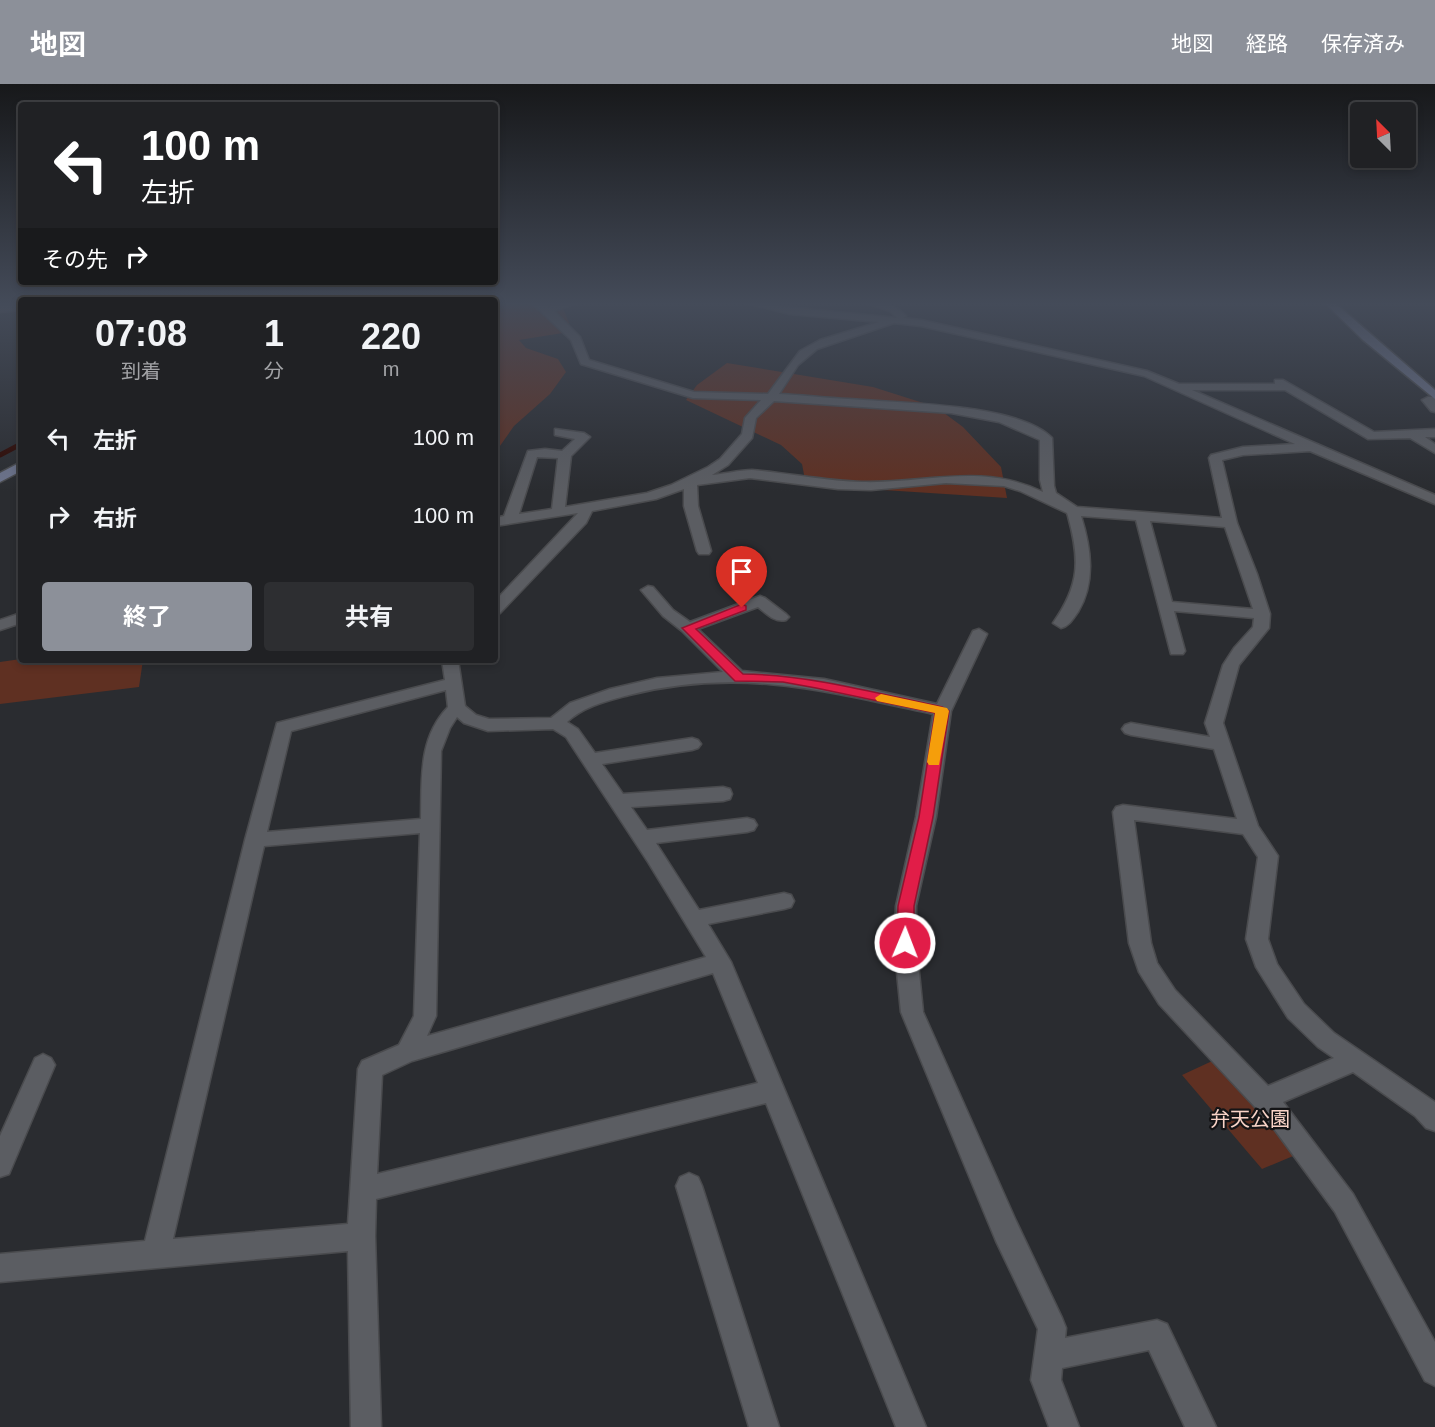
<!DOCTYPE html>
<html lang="ja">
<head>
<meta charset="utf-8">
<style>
	body { margin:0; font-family:Helvetica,"Noto Sans JP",sans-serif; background:#2d2e31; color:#f1f3f6; height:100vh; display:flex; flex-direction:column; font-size:22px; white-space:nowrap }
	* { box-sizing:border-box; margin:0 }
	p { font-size:20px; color:#a2a3a6 }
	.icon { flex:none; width:33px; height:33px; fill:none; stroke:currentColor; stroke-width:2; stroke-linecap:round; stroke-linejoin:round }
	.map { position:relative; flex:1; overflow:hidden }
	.panel { position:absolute; left:18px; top:213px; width:480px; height:366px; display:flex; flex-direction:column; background:#202124; border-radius:6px; box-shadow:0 3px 9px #0003,0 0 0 2px #3d3e41 }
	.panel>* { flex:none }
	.guide { position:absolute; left:18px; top:18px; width:480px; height:183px; border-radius:6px; box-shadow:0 3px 9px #0003,0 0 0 2px #3d3e41; background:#202124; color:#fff; overflow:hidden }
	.needle { width:39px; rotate:336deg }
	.fabs { position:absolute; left:1350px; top:18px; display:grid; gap:12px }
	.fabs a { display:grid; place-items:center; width:66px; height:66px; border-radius:6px; background:#202124; box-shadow:0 3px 9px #0003,0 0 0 2px #3d3e41; font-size:30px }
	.pin { position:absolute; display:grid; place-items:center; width:51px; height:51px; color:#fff; margin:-62px -26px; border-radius:50% 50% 50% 0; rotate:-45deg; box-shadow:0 0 6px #0007 }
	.pin .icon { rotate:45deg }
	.me { position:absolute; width:66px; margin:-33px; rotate:1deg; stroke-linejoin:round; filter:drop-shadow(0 0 4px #0008) }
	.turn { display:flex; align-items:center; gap:21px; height:126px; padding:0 24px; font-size:27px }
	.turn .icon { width:78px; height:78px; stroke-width:2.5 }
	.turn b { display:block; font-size:42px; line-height:51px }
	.then { display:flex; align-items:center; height:57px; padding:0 24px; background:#0003; gap:12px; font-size:22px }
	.eta { display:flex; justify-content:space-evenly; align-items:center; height:102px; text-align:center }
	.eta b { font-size:36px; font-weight:700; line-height:42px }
	.primary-button { display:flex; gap:12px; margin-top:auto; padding:12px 24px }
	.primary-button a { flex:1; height:69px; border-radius:6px; background:#8c9099; color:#fff; font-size:24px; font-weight:700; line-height:69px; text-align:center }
	.primary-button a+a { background:#2d2e31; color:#f1f3f6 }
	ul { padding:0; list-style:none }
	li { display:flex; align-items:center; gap:18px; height:78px; padding:0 24px }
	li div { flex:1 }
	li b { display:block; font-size:22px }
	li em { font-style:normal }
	header { display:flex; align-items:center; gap:36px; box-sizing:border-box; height:84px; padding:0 30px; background:#8c9099; color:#fff }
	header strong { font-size:28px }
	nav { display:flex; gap:33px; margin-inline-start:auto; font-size:21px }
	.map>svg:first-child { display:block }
	.green { fill:#5f3022 }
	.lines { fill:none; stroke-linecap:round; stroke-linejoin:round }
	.stream { stroke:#2e0700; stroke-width:5 }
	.street-casing { stroke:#4a4b4e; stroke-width:3 }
	.secondary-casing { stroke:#4a4b4e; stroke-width:3 }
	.street { fill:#5b5d62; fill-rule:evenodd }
	.secondary { fill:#6d748c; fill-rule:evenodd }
	.route { fill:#e11d48; stroke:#92132f; stroke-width:1.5 }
	.slow { fill:#f59e0b }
	.labels { text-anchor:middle; stroke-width:4.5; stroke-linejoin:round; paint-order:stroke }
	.near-park-label { font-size:20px; fill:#f9d3c7; stroke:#141416 }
</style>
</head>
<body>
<header>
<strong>地図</strong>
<nav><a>地図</a><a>経路</a><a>保存済み</a></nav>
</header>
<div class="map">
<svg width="1435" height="1343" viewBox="0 0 1435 1343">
	<rect width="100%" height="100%" fill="#2a2c30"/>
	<path class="green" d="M 495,219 L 561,219 L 569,239 L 569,248 L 519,256 L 526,264 L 558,275 L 566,288 L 550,310 L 514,342 L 495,369 Z
		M 727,279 L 873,303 L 936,323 L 963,343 L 1001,383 L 1007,414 L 806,401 L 802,380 L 781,361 L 686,316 L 697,301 Z
		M 21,575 L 21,576 L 143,576 L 139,603 L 0,620 L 0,578 Z
		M 1223,972 L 1305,1067 L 1262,1085 L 1182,991 Z"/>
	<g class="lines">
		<path class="stream" d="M 0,371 L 21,360"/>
		<g class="street-casing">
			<path id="street" d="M 532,219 L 543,219 L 548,223 L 562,219 L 577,219 L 554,227 L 580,253 L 589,276 L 694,308 L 768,310 L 800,267 L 820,256 L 879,238 L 790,230 L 746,219 L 897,234 L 890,227 L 867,219 C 883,219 895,220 906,232 L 903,234 L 921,236 L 1147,287 L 1179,300 L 1275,300 L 1275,296 L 1283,296 L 1374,348 L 1435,345 L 1435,353 L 1425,353 L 1435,360 L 1435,369 L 1410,354 L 1368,355 L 1285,306 L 1192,306 L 1435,411 L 1435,420 L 1310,367 L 1243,371 L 1222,376 L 1237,439 L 1257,490 L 1270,530 L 1269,544 L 1239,581 L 1223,639 L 1258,742 L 1278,772 L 1268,855 L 1277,880 L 1304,920 L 1334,949 L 1435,1018 L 1435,1047 L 1426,1044 L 1415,1032 L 1353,988 L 1283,1018 L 1353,1110 L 1435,1258 L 1435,1302 L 1425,1297 L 1335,1128 L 1269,1038 L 1159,920 L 1139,888 L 1129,859 L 1113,728 L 1116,723 L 1123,721 L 1237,735 L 1214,665 L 1131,651 L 1125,649 L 1122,645 L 1125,641 L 1131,639 L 1210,653 L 1205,639 L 1223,581 L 1234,564 L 1253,543 L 1254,534 L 1174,527 L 1185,567 L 1183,570 L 1171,570 L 1136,436 L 1081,432 C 1091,464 1096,498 1078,528 C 1073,535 1069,542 1061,544 L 1053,539 C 1080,501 1080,476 1068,432 L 1067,429 L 1020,407 L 1004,402 L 946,399 L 871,406 L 838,405 L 750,394 L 697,401 L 698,422 L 711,467 L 709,470 L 699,470 L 697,467 L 684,422 L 684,405 L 656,415 L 592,427 L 586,439 L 500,529 L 495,531 L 495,517 L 578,429 L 495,442 L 495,434 L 504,432 L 528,367 L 545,365 L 562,367 L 575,355 L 555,351 L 555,345 L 584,349 L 590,353 L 571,372 L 565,423 L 647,409 L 671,401 L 708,383 L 720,375 L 742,350 L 745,334 L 761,316 L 693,314 L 581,280 L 571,256 ZM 894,239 L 921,242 L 1144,292 L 1295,360 L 1243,363 L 1211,371 L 1209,374 L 1222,434 L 1077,423 L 1056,409 L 1054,402 L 1052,354 C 1019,319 895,319 848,315 C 825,314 802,311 779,310 L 798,281 L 817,265 ZM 774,317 L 951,329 L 999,338 L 1040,356 L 1040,396 L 1043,408 C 981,378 925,400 862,398 C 825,397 789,389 752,386 C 739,386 725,390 712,391 L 728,381 L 752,354 L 756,334 ZM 537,373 L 558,374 L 552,425 L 519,430 ZM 1150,437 L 1225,443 L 1253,525 L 1172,518 ZM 1134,736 L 1243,750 L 1258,773 L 1246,855 L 1256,883 L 1288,934 L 1318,963 L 1334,974 L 1268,1002 L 1175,906 L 1157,879 L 1151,859 Z
				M 21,220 L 21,226 L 0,228 L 0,222 Z
				M 1428,313 L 1435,313 L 1435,328 L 1431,327 L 1422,316 Z
				M 648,502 L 653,503 L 673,526 L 690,538 L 760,512 L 765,514 L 786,530 L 789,533 L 786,536 C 775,539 767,530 758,523 L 698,545 L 742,587 L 824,595 L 937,620 L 973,547 L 979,545 L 987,550 L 951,627 L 936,733 L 916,822 L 916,859 L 923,928 L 1016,1137 L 1062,1234 L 1066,1244 L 1065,1254 L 1157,1236 L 1167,1240 L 1216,1343 L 1185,1343 L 1149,1266 L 1062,1284 L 1061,1296 L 1079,1343 L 1049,1343 L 1031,1296 L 1038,1245 L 996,1157 L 901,928 L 894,859 L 896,822 L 916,733 L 933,630 C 827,607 738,583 629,611 C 607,617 584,622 567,638 L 578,645 L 595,669 L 692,654 L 698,656 L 701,660 L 698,664 L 692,666 L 602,680 L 623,710 L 723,703 L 730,705 L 732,710 L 730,715 L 723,717 L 631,723 L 647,746 L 747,734 L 754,736 L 757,741 L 754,746 L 747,748 L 656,759 L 699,826 L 784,809 L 791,811 L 794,817 L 791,823 L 784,825 L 708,840 L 731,878 L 926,1343 L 896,1343 L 766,1019 L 376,1115 L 375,1152 L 381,1343 L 351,1343 L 348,1167 L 0,1198 L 0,1170 L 145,1157 L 245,756 L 277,639 L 445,596 L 442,576 L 458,576 L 465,622 L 476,631 L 489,635 L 551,634 L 570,619 L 610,605 L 657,594 L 723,588 L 682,547 L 663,532 L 641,506 ZM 446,606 L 448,623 C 418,654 422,695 421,735 L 267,748 L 291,647 ZM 457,633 L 464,639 L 488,647 L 553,645 L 566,653 L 648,778 L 706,873 L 427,952 L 436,932 L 441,667 L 450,644 ZM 420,749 L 414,932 L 399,961 L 362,977 L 358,985 L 348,1140 L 173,1155 L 264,762 ZM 713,889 L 758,999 L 377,1090 L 382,991 L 412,977 Z
				M 21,529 L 21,539 L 0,546 L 0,536 Z
				M 43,970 L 51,974 L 55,981 L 9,1090 L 0,1093 L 0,1052 L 35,974 Z
				M 689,1089 L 698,1093 L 702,1102 L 779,1343 L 749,1343 L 676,1102 L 680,1093 Z"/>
		</g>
		<g class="secondary-casing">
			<path id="secondary" d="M 1325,219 L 1335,219 L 1435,306 L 1435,315 L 1363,256 Z
				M 21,378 L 21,387 L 0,398 L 0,389 Z"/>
		</g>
		<use href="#street" class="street"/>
		<use href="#secondary" class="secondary"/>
	</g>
	<linearGradient id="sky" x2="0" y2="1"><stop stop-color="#17181a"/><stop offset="0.54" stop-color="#444b59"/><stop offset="1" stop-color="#444b59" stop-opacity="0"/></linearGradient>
	<rect width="1435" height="407" fill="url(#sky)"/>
	<path class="route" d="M 742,520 L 746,522 L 746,526 L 696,545 L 743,590 C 811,591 876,609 942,623 L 949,627 L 933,733 L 914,822 L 914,859 L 911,864 L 905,866 L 900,864 L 897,859 L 898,822 L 919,733 L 935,629 L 816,604 L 783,598 L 735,597 L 682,544 Z"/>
	<path class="slow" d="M 881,610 L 947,624 L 949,627 L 939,681 L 929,681 L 927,678 L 935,629 L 877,617 L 875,614 Z"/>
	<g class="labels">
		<g class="near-park-label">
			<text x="1250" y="1042">弁天公園</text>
		</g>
	</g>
</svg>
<div class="fabs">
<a><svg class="needle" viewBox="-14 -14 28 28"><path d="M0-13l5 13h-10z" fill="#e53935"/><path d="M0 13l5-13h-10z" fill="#a2a3a6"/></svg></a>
</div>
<div class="pin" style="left:742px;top:524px;background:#d93025"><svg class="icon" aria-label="arrive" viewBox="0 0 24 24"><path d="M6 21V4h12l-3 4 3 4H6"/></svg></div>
<svg class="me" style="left:905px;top:859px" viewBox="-20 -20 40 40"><circle r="17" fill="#e11d48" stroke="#fff" stroke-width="3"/><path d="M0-11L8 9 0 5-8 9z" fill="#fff"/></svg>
<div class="guide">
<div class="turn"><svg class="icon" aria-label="left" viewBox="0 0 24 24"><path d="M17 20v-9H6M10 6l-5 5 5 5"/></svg><div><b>100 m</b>左折</div></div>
<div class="then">その先<svg class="icon" aria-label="right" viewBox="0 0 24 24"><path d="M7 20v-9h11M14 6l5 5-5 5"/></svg></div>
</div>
<section class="panel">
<div class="eta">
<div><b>07:08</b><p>到着</p></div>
<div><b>1</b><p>分</p></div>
<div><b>220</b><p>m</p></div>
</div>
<ul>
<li><svg class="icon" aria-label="left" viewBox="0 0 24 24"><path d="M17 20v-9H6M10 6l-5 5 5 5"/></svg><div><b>左折</b></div><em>100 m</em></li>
<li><svg class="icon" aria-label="right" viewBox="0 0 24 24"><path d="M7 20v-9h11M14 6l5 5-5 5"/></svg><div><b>右折</b></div><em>100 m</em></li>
</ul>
<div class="primary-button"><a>終了</a><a>共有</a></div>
</section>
</div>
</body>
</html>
